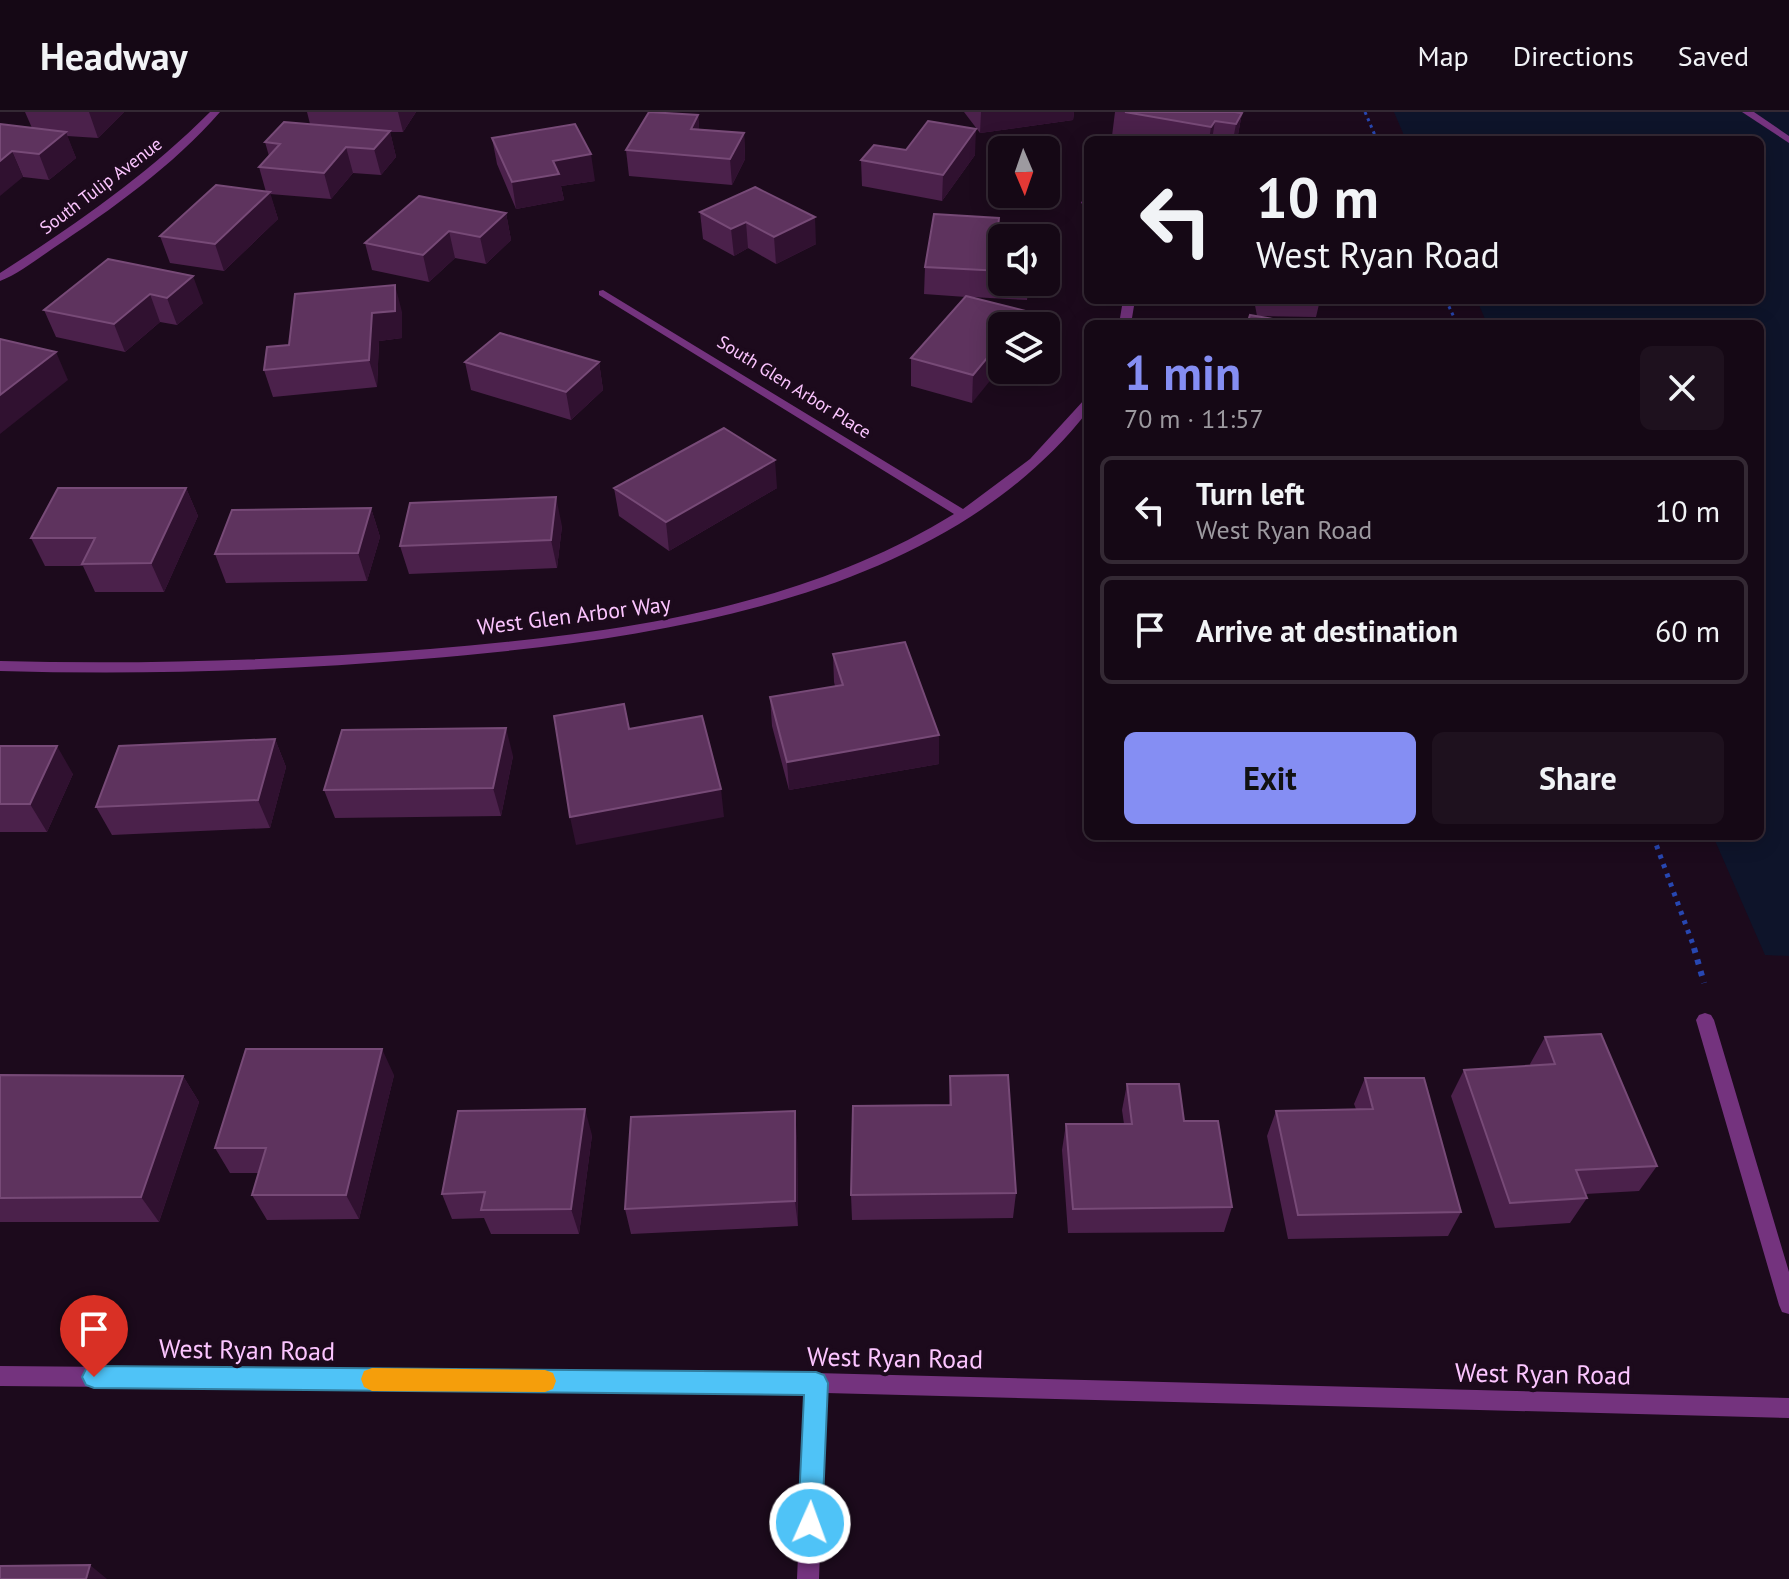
<!DOCTYPE html>
<html lang="en">
<head>
<meta charset="utf-8">
<style>
	body { margin:0; font-family:"PT Sans",sans-serif; background:#1e111e; color:#f1f3f6; height:100vh; display:flex; flex-direction:column; font-size:30px; white-space:nowrap }
	* { box-sizing:border-box; margin:0 }
	p { font-size:26px; color:#9d9aa0 }
	.icon { flex:none; width:44px; height:44px; fill:none; stroke:currentColor; stroke-width:2; stroke-linecap:round; stroke-linejoin:round }
	.map { position:relative; flex:1; overflow:hidden }
	.panel { position:absolute; left:1084px; top:208px; width:680px; height:520px; display:flex; flex-direction:column; background:#150815; border-radius:12px; box-shadow:0 4px 20px #0003,0 0 0 2px #342934 }
	.panel>* { flex:none }
	.guide { position:absolute; left:1084px; top:24px; width:680px; height:168px; border-radius:12px; box-shadow:0 4px 20px #0003,0 0 0 2px #342934; background:#150815; color:#f1f3f6; overflow:hidden }
	.needle { width:52px; rotate:178deg }
	.fabs { position:absolute; left:988px; top:24px; display:grid; gap:16px }
	.fabs a { display:grid; place-items:center; width:72px; height:72px; border-radius:12px; background:#150815; box-shadow:0 4px 20px #0003,0 0 0 2px #342934; font-size:40px }
	.pin { position:absolute; display:grid; place-items:center; width:68px; height:68px; color:#fff; margin:-82px -34px; border-radius:50% 50% 50% 0; rotate:-45deg; box-shadow:0 0 8px #0007 }
	.pin .icon { rotate:45deg }
	.me { position:absolute; width:88px; margin:-44px; rotate:2deg; stroke-linejoin:round; filter:drop-shadow(0 0 6px #0008) }
	.turn { display:flex; align-items:center; gap:28px; height:168px; padding:0 40px; font-size:36px }
	.turn .icon { width:104px; height:104px; stroke-width:2.5 }
	.turn b { display:block; font-size:56px; line-height:68px }
	.round { display:grid; place-items:center; flex:none; width:84px; height:84px; border-radius:12px; background:#1e111e }
	.head { display:flex; align-items:center; justify-content:space-between; height:136px; padding:0 40px }
	h1 { font-size:48px; font-weight:600; line-height:60px; color:#858ef3 }
	.action { display:flex; gap:16px; margin-top:auto; padding:16px 40px }
	.action a { flex:1; height:92px; border-radius:12px; background:#858ef3; color:#111; font-size:32px; font-weight:600; line-height:92px; text-align:center }
	.action a+a { background:#1e111e; color:#f1f3f6 }
	ul { padding:0; list-style:none }
	li { display:flex; align-items:center; gap:24px; height:108px; margin:0 16px 12px; padding:0 24px; border:4px solid #342934; border-radius:12px }
	li div { flex:1 }
	li b { display:block; font-size:30px }
	li em { font-style:normal }
	header { display:flex; align-items:center; gap:48px; box-sizing:border-box; height:112px; padding:0 40px; background:#150815; border-bottom:2px solid #342934 }
	header strong { font-size:38px }
	nav { display:flex; gap:44px; margin-inline-start:auto; font-size:28px }
	.map>svg:first-child { display:block }
	.green { fill:#0e142a }
	.lines { fill:none; stroke-linecap:round; stroke-linejoin:round }
	.path-far2 { stroke:#2747b2; stroke-width:3; stroke-dasharray:3 4; stroke-linecap:butt }
	.path-far1 { stroke:#2747b2; stroke-width:5; stroke-dasharray:4 6; stroke-linecap:butt }
	.path { stroke:#2747b2; stroke-width:6; stroke-dasharray:5 7; stroke-linecap:butt }
	.service { fill:#74337e; fill-rule:evenodd }
	.minor { fill:#74337e; fill-rule:evenodd }
	.wall { fill:#4b214b }
	.shaded-wall { fill:#301130 }
	.building { fill:#5e335e; stroke:#774a77; stroke-width:2 }
	.route { fill:#4fc3f7; stroke:#337fa1; stroke-width:2 }
	.slow { fill:#f59e0b }
	.labels { text-anchor:middle; stroke-width:8; stroke-linejoin:round; paint-order:stroke }
	.far-street-label { font-size:18px; fill:#fcc5ff; stroke:#1c0a1c }
	.street-label { font-size:22px; fill:#fcc5ff; stroke:#1c0a1c }
	.near-street-label { font-size:26px; fill:#fcc5ff; stroke:#1c0a1c }
</style>
</head>
<body>
<header>
<strong>Headway</strong>
<nav><a>Map</a><a>Directions</a><a>Saved</a></nav>
</header>
<div class="map">
<svg width="1789" height="1467" viewBox="0 0 1789 1467">
	<rect width="100%" height="100%" fill="#1c0a1c"/>
	<path class="green" d="M 1394,0 L 1789,0 L 1789,844 L 1765,843 L 1713,724 L 1760,724 L 1760,212 L 1487,212 L 1477,188 L 1760,188 L 1760,28 L 1406,28 Z"/>
	<g class="lines">
		<path class="path-far2" d="M 1365,0 L 1377,28
			M 1446,188 L 1457,212"/>
		<path class="path-far1" d="M 1653,724 L 1695,838"/>
		<path class="path" d="M 1694,836 L 1704,871"/>
		<path class="service" d="M 1742,0 L 1754,0 L 1789,24 L 1789,31 Z"/>
		<path class="minor" d="M 210,0 L 220,0 C 173,54 112,97 52,137 C 36,148 18,162 0,169 L 0,161 C 75,113 147,63 210,0 Z
			M 1088,88 L 1088,95 L 1081,91 L 1082,89 Z
			M 603,178 L 963,397 L 1030,347 L 1084,288 L 1088,287 L 1088,299 C 939,490 648,528 422,547 C 282,559 141,563 0,559 L 0,549 C 144,553 287,548 430,537 C 610,522 796,499 954,402 L 599,183 L 599,179 Z
			M 1123,188 L 1135,188 L 1131,212 L 1119,212 Z
			M 1705,901 L 1711,903 L 1714,908 L 1789,1160 L 1789,1202 L 1782,1200 L 1779,1193 L 1696,908 L 1699,903 Z
			M 0,1254 L 816,1261 L 1789,1286 L 1789,1306 L 826,1281 L 819,1467 L 797,1467 L 805,1281 L 0,1274 Z"/>
	</g>
	<path class="wall" d="M 25,0 L 124,0 L 98,26 L 67,24 L 76,46 L 49,68 L 23,65 L 0,12 L 32,16 Z
		M 307,0 L 416,0 L 403,20 L 390,20 L 396,45 L 381,63 L 353,61 L 331,87 L 270,82 L 278,107 L 224,159 L 170,151 L 160,124 L 266,80 L 259,55 L 269,44 L 265,30 L 310,12 Z
		M 964,0 L 1074,0 L 1073,8 L 980,21 Z
		M 1115,0 L 1235,0 L 1242,1 L 1237,28 L 1135,28 L 1112,24 Z
		M 698,3 L 699,17 L 744,21 L 745,47 L 732,73 L 629,64 L 626,38 Z
		M 492,26 L 595,69 L 561,74 L 564,88 L 516,97 L 497,52 Z
		M 906,38 L 975,43 L 942,89 L 862,74 L 861,48 Z
		M 755,75 L 816,132 L 776,152 L 748,136 L 734,144 L 703,127 L 700,100 Z
		M 506,101 L 511,128 L 486,152 L 455,146 L 429,170 L 372,158 L 365,131 Z
		M 999,106 L 998,133 L 1002,133 L 1002,170 L 1029,170 L 1027,188 L 971,185 L 1026,199 L 1025,214 L 1002,214 L 972,291 L 911,274 L 911,246 L 966,185 L 924,182 L 925,155 Z
		M 108,147 L 203,191 L 177,213 L 160,210 L 125,240 L 56,225 L 44,198 Z
		M 1254,188 L 1320,188 L 1316,205 L 1257,204 Z
		M 402,200 L 402,226 L 379,229 L 377,275 L 273,285 L 264,258 L 289,233 Z
		M 465,250 L 599,250 L 603,278 L 571,308 L 471,278 Z
		M 186,376 L 198,404 L 164,480 L 95,480 L 83,454 L 45,454 L 31,426 Z
		M 614,376 L 777,376 L 669,439 L 619,404 Z
		M 371,396 L 380,425 L 367,469 L 226,471 L 215,442 Z
		M 562,414 L 557,456 L 409,462 L 400,434 Z
		M 833,542 L 939,652 L 789,678 L 772,614 L 770,585 L 835,574 L 834,570 Z
		M 275,627 L 286,655 L 270,716 L 112,723 L 96,695 Z
		M 0,634 L 73,662 L 47,720 L 0,720 Z
		M 513,644 L 501,704 L 335,706 L 324,678 Z
		M 1545,925 L 1657,1054 L 1639,1079 L 1585,1082 L 1587,1086 L 1570,1111 L 1495,1116 L 1451,984 L 1464,958 L 1531,954 L 1530,952 Z
		M 0,963 L 183,964 L 199,990 L 159,1110 L 0,1110 Z
		M 394,963 L 359,1107 L 267,1108 L 252,1083 L 258,1061 L 230,1061 L 215,1036 Z
		M 950,964 L 1016,1081 L 1013,1106 L 852,1108 L 851,1083 L 949,993 Z
		M 1365,966 L 1461,1100 L 1448,1124 L 1288,1127 L 1267,1024 L 1276,999 L 1356,997 L 1354,992 Z
		M 1127,972 L 1184,1009 L 1232,1095 L 1224,1120 L 1068,1121 L 1062,1038 L 1066,1012 L 1124,1012 L 1122,998 Z
		M 592,1023 L 579,1122 L 491,1122 L 484,1106 L 452,1107 L 442,1082 Z
		M 797,1025 L 798,1114 L 631,1122 L 625,1097 Z"/>
	<path class="shaded-wall" d="M 89,0 L 124,0 L 98,26 Z
		M 398,0 L 416,0 L 403,20 Z
		M 981,0 L 1074,0 L 1073,8 L 980,21 Z
		M 1242,1 L 1237,28 L 1233,28 L 1236,12 Z
		M 698,3 L 700,29 L 691,17 Z
		M 1215,9 L 1212,28 L 1209,28 L 1211,15 Z
		M 976,17 L 975,43 L 942,89 L 943,63 Z
		M 390,19 L 396,45 L 381,63 L 374,37 Z
		M 66,20 L 76,46 L 49,68 L 39,42 Z
		M 744,21 L 745,47 L 732,73 L 730,47 Z
		M 346,35 L 353,61 L 331,87 L 324,61 Z
		M 12,39 L 23,65 L 0,84 L 0,49 Z
		M 591,42 L 595,69 L 561,74 L 564,88 L 516,97 L 512,70 L 553,49 Z
		M 270,80 L 278,107 L 224,159 L 215,132 Z
		M 506,101 L 511,128 L 486,152 L 480,125 Z
		M 815,105 L 816,132 L 776,152 L 774,125 Z
		M 746,110 L 748,136 L 734,144 L 731,117 Z
		M 449,119 L 455,146 L 429,170 L 423,143 Z
		M 193,164 L 203,191 L 177,213 L 167,186 Z
		M 395,173 L 402,200 L 402,226 L 379,229 L 377,275 L 369,248 L 372,201 Z
		M 150,182 L 160,210 L 125,240 L 114,212 Z
		M 1026,199 L 1025,214 L 1014,214 Z
		M 1002,228 L 1002,254 L 972,291 L 973,263 Z
		M 56,240 L 68,268 L 0,322 L 0,283 Z
		M 599,250 L 603,278 L 571,308 L 566,280 Z
		M 775,348 L 777,376 L 669,439 L 666,410 Z
		M 186,376 L 198,404 L 164,480 L 151,451 Z
		M 556,385 L 562,414 L 557,456 L 551,428 Z
		M 371,396 L 380,425 L 367,469 L 358,441 Z
		M 506,616 L 513,644 L 501,704 L 493,676 Z
		M 939,623 L 939,652 L 789,678 L 787,650 Z
		M 275,627 L 286,655 L 270,716 L 258,688 Z
		M 57,634 L 73,662 L 47,720 L 30,692 Z
		M 721,677 L 724,705 L 576,733 L 570,705 Z
		M 382,937 L 394,963 L 359,1107 L 346,1083 Z
		M 183,964 L 199,990 L 159,1110 L 141,1085 Z
		M 585,997 L 592,1023 L 579,1122 L 571,1097 Z
		M 795,999 L 797,1025 L 798,1114 L 795,1089 Z
		M 90,1453 L 107,1467 L 86,1467 Z"/>
	<path class="building" d="M 649,0 L 698,3 L 691,17 L 744,21 L 730,47 L 626,38 Z
		M 1125,0 L 1235,0 L 1242,1 L 1236,12 L 1215,9 L 1211,15 Z
		M 928,9 L 976,17 L 943,63 L 861,48 L 874,33 L 906,38 Z
		M 284,10 L 390,19 L 374,37 L 346,35 L 324,61 L 259,55 L 280,32 L 265,30 Z
		M 0,12 L 66,20 L 39,42 L 12,39 L 0,49 Z
		M 575,12 L 591,42 L 553,49 L 559,62 L 512,70 L 492,26 Z
		M 216,73 L 270,80 L 215,132 L 160,124 Z
		M 755,75 L 815,105 L 774,125 L 746,110 L 731,117 L 700,100 Z
		M 419,84 L 506,101 L 480,125 L 449,119 L 423,143 L 365,131 Z
		M 934,102 L 999,106 L 996,133 L 1002,133 L 1002,159 L 925,155 Z
		M 108,147 L 193,164 L 167,186 L 150,182 L 114,212 L 44,198 Z
		M 395,173 L 395,199 L 372,201 L 369,248 L 264,258 L 267,235 L 289,233 L 295,182 Z
		M 966,184 L 1026,199 L 1014,214 L 1002,214 L 1002,228 L 973,263 L 911,246 Z
		M 1250,203 L 1303,212 L 1247,212 Z
		M 500,221 L 599,250 L 566,280 L 465,250 Z
		M 0,227 L 56,240 L 0,283 Z
		M 724,316 L 775,348 L 666,410 L 614,376 Z
		M 58,376 L 186,376 L 151,451 L 82,452 L 95,426 L 31,426 Z
		M 556,385 L 551,428 L 400,434 L 410,391 Z
		M 371,396 L 358,441 L 215,442 L 232,398 Z
		M 905,530 L 939,623 L 787,650 L 770,585 L 843,573 L 833,542 Z
		M 624,592 L 629,617 L 702,604 L 721,677 L 570,705 L 554,604 Z
		M 506,616 L 493,676 L 324,678 L 342,618 Z
		M 275,627 L 258,688 L 96,695 L 119,634 Z
		M 0,634 L 57,634 L 30,692 L 0,692 Z
		M 1601,922 L 1657,1054 L 1576,1058 L 1587,1086 L 1510,1091 L 1464,958 L 1555,952 L 1545,925 Z
		M 246,937 L 382,937 L 346,1083 L 252,1083 L 266,1036 L 215,1036 Z
		M 0,963 L 183,964 L 141,1085 L 0,1086 Z
		M 1008,963 L 1016,1081 L 851,1083 L 853,994 L 951,993 L 950,964 Z
		M 1365,966 L 1424,966 L 1461,1100 L 1298,1103 L 1276,999 L 1373,997 Z
		M 1127,972 L 1179,972 L 1184,1009 L 1218,1009 L 1232,1095 L 1073,1097 L 1066,1012 L 1132,1012 Z
		M 585,997 L 571,1097 L 481,1098 L 485,1080 L 442,1082 L 458,999 Z
		M 795,999 L 795,1089 L 625,1097 L 631,1005 Z
		M 90,1453 L 86,1467 L 0,1467 L 0,1454 Z"/>
	<path class="route" d="M 94,1254 L 816,1260 L 824,1263 L 828,1271 L 822,1411 L 819,1420 L 810,1424 L 801,1420 L 798,1411 L 804,1283 L 94,1276 L 86,1273 L 82,1265 L 86,1257 Z"/>
	<path class="slow" d="M 372,1256 L 545,1258 L 553,1261 L 556,1269 L 553,1277 L 545,1280 L 372,1279 L 364,1275 L 361,1267 L 364,1259 Z"/>
	<g class="labels">
		<g class="far-street-label">
			<text transform="translate(101 74) rotate(-37)" y="6">South Tulip Avenue</text>
			<text transform="translate(794 275) rotate(32)" y="6">South Glen Arbor Place</text>
		</g>
		<g class="street-label">
			<text transform="translate(574 503) rotate(-7)" y="8">West Glen Arbor Way</text>
		</g>
		<g class="near-street-label">
			<text transform="translate(247 1238) rotate(1)" y="9">West Ryan Road</text>
			<text transform="translate(895 1246) rotate(1)" y="9">West Ryan Road</text>
			<text transform="translate(1543 1262) rotate(1)" y="9">West Ryan Road</text>
		</g>
	</g>
</svg>
<div class="fabs">
<a><svg class="needle" viewBox="-14 -14 28 28"><path d="M0-13l5 13h-10z" fill="#e53935"/><path d="M0 13l5-13h-10z" fill="#9d9aa0"/></svg></a>
<a><svg class="icon" aria-label="sound" viewBox="0 0 24 24"><path d="M4 9h4l5-4v14l-5-4H4zM17 9q2 3 0 6"/></svg></a>
<a><svg class="icon" aria-label="layers" viewBox="0 0 24 24"><path d="M12 4l9 5-9 5-9-5zM3 14l9 5 9-5"/></svg></a>
</div>
<div class="pin" style="left:94px;top:1265px;background:#d93025"><svg class="icon" aria-label="arrive" viewBox="0 0 24 24"><path d="M6 21V4h12l-3 4 3 4H6"/></svg></div>
<svg class="me" style="left:810px;top:1411px" viewBox="-20 -20 40 40"><circle r="17" fill="#4fc3f7" stroke="#fff" stroke-width="3"/><path d="M0-11L8 9 0 5-8 9z" fill="#fff"/></svg>
<div class="guide">
<div class="turn"><svg class="icon" aria-label="left" viewBox="0 0 24 24"><path d="M17 20v-9H6M10 6l-5 5 5 5"/></svg><div><b>10 m</b>West Ryan Road</div></div>
</div>
<section class="panel">
<div class="head"><div><h1>1 min</h1><p>70 m · 11:57</p></div><a class="round"><svg class="icon" aria-label="close" viewBox="0 0 24 24"><path d="M6 6l12 12M18 6L6 18"/></svg></a></div>
<ul>
<li><svg class="icon" aria-label="left" viewBox="0 0 24 24"><path d="M17 20v-9H6M10 6l-5 5 5 5"/></svg><div><b>Turn left</b><p>West Ryan Road</p></div><em>10 m</em></li>
<li><svg class="icon" aria-label="arrive" viewBox="0 0 24 24"><path d="M6 21V4h12l-3 4 3 4H6"/></svg><div><b>Arrive at destination</b></div><em>60 m</em></li>
</ul>
<div class="action"><a>Exit</a><a>Share</a></div>
</section>
</div>
</body>
</html>
